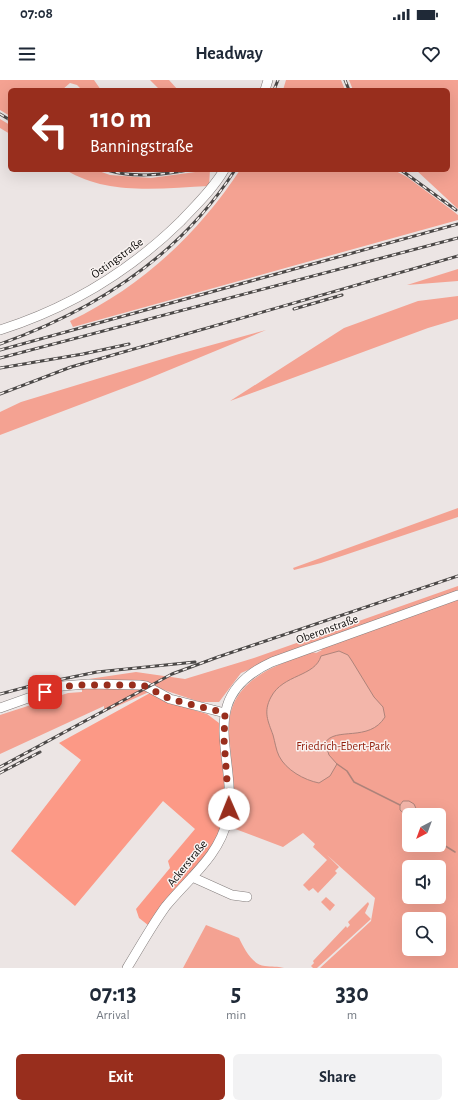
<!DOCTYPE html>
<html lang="en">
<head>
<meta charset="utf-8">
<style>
	body { margin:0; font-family:"Alegreya Sans",sans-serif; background:#f2f2f3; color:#1f2937; height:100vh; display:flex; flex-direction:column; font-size:15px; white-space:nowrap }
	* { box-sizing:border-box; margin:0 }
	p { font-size:13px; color:#747a83 }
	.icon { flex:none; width:22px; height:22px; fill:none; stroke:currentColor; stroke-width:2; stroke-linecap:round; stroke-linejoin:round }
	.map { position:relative; height:888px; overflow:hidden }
	.details { display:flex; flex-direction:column; background:#fff; flex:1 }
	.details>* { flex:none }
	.top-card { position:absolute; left:8px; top:8px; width:442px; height:84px; border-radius:6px; box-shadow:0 4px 16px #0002; background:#982e1d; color:#fff; overflow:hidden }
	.needle { width:26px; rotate:221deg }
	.controls { position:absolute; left:402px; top:728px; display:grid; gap:8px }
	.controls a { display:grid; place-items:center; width:44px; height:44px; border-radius:6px; background:#fff; box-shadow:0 4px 16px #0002; font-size:20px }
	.pin { position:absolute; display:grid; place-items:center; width:34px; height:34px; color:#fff; margin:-17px; border-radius:8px; box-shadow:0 2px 6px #0006 }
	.me { position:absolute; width:44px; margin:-22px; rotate:359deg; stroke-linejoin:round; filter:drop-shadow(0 0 3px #0008) }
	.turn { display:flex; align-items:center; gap:14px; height:84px; padding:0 16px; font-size:18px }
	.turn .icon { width:52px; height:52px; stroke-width:2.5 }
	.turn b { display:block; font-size:28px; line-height:34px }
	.eta { display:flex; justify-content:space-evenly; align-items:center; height:68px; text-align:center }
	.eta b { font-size:24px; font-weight:600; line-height:28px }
	.button { display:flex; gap:8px; margin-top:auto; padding:8px 16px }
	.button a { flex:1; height:46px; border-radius:6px; background:#982e1d; color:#fff; font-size:16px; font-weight:600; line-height:46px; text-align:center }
	.button a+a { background:#f2f2f3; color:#1f2937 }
	.status { display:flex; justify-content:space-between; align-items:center; height:28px; padding:0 20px; background:#fff; direction:ltr }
	.status svg { height:11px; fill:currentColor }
	header { display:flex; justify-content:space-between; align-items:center; height:52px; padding:0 16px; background:#fff; font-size:18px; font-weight:600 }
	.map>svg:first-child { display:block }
	.green { fill:#f4a292; fill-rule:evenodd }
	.forest { fill:#fc9986 }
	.water { fill:#f3b6aa; stroke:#ae837a }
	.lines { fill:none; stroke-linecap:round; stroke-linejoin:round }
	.stream { stroke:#ae837a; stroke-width:1.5 }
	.minor-casing { stroke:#837d7c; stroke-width:10 }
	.minor { stroke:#fff; stroke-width:9 }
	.rail-casing { stroke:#4b4847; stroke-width:3 }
	.rail { stroke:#f9f3f1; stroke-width:1.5; stroke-dasharray:4.5; stroke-linecap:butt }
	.route { stroke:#982e1d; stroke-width:7; stroke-dasharray:0 12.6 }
	.labels { text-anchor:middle; stroke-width:3; stroke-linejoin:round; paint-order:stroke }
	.street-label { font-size:12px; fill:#0e0c0b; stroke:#f9f3f1 }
	.park-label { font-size:12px; fill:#921f0d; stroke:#f9f3f1 }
</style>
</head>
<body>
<div class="status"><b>07:08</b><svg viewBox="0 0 49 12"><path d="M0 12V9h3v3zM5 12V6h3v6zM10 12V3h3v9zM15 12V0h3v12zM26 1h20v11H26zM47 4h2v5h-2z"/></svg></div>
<header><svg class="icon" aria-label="menu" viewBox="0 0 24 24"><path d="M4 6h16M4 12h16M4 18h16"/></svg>Headway<svg class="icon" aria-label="heart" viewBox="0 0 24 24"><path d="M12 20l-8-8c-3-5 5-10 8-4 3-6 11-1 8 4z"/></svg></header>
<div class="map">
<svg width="458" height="888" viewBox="0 0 458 888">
	<rect width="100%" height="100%" fill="#ece5e4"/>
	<path class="green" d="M 0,0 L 94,0 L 101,10 L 82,10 L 77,5 L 70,3 L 62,10 L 10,10 L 10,36 L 0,30 Z
		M 150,0 L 169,0 L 178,10 L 160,10 Z
		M 286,0 L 341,0 L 345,10 L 283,10 Z
		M 349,0 L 458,0 L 458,129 L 416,90 L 448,90 L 448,10 L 353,10 Z
		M 0,39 L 10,45 L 10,54 L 0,48 Z
		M 66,90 L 96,90 L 110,95 L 151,98 L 210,90 L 209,106 C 162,108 108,116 66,90 Z
		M 240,90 L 394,90 L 407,97 L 453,131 L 458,135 L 458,140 L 73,247 L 70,241 C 141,207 197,155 240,90 Z
		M 458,189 L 458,201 L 407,205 Z
		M 458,216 L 458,239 L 428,248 L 230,321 L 344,248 L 418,221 Z
		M 266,250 L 145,300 L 0,355 L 0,332 L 21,322 L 179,274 Z
		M 458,428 L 458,437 L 321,483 L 294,490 L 293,488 Z
		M 458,506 L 458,512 L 275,578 L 241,593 L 219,622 L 200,622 L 158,608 L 104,632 L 104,626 L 0,674 L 0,635 L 68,613 L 82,612 L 82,600 L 136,592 L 185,599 L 254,578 Z
		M 458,514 L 458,888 L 320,888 L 371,841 L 375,818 L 327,775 L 339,787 L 335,791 L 337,793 L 318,813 L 313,808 L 309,811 L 303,805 L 327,780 L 313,767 L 315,764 L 303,753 L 283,767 L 230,747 L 233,728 L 230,664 C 227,659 228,652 229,646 C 230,608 261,591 293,579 C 300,577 310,571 316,573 L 322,570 L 321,569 ZM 409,735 L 439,735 L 439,765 L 409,765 ZM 409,787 L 439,787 L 439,817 L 409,817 ZM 409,839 L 439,839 L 439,869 L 409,869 Z
		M 326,817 L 335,825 L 330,831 L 321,822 Z
		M 368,822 L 369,824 L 365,833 L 371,839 L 317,888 L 313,888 L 311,886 L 314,883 L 313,881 L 346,846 L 347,848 L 350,845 L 348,842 Z
		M 206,845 L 239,858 C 244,868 252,885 265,886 C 272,887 277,886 284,888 L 183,888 Z"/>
	<path class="forest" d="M 150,613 L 164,621 L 207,634 L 223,646 L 229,720 L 225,749 L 205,776 L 148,845 L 139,838 L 136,829 L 170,788 L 168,781 L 195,749 L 163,721 L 75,826 L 11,771 L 81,680 L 59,663 Z"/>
	<path class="water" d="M 339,571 L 348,575 L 352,581 L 374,617 L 383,627 L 385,637 C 369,663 335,646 325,663 L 329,675 L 337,684 L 330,696 L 319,703 C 304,700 286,690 279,676 C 276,670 275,662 273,655 C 268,641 263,632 271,617 C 283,594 315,597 321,576 Z
		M 403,721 L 409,721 L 414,724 L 419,735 L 409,735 L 409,738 L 400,730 L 400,725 Z"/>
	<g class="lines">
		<path class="stream" d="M 337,684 L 347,691 L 354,702 L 400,725
			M 439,762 L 455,772"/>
		<g class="minor-casing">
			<path id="minor" d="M 265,10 L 268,0
				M 0,250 C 69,228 129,192 181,141 C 196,125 213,109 224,90
				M 0,628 L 62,606 L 88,604 L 139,605 L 146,606 L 170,619 L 225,633
				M 192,797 L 232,815 L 247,817
				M 127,888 C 140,867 152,845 166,826 C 188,799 220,775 227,740 C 240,678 191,619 272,582 L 458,515"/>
		</g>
		<use href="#minor" class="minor"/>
		<g class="rail-casing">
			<path id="rail" d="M 345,0 L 349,10
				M 274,10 L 278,0
				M 0,34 L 10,40
				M 107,90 C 133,98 161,95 188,90
				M 401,90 L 456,130
				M 294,229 L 342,215
				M 0,264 C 96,230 179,177 235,90
				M 0,270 L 458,144
				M 0,278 L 458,158
				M 0,288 L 83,274 L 129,264
				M 0,314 L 71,287 L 458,176
				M 0,614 L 38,604 L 97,592 L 195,582
				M 0,687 L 172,594 L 218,577 L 458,496
				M 0,693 L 40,672"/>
		</g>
		<use href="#rail" class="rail"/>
	</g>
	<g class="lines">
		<path class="route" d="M 45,612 L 73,605 L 143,605 L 170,619 L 225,633 L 224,659 L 229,729"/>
	</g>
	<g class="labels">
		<g class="street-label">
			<text transform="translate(117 178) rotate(-36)" y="4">Östingstraße</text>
			<text transform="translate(327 549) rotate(-20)" y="4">Oberonstraße</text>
			<text transform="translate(187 783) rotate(-51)" y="4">Ackerstraße</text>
		</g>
		<g class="park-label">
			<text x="343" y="670">Friedrich-Ebert-Park</text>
		</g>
	</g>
</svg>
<div class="controls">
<a><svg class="needle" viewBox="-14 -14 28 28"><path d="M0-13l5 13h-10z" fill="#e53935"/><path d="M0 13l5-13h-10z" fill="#747a83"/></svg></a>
<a><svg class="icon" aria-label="sound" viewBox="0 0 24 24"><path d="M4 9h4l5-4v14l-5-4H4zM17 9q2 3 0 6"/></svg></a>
<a><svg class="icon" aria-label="search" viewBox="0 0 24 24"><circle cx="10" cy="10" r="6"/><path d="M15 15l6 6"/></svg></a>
</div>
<div class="pin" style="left:45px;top:612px;background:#d93025"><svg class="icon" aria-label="arrive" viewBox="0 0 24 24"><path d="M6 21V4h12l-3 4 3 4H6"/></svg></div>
<svg class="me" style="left:229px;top:729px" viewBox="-20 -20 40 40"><circle r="19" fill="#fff"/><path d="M0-13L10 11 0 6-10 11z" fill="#982e1d"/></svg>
<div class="top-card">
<div class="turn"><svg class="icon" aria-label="left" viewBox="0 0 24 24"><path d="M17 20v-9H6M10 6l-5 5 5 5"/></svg><div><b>110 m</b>Banningstraße</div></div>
</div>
</div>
<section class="details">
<div class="eta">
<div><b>07:13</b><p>Arrival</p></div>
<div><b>5</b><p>min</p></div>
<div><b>330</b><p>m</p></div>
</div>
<div class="button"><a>Exit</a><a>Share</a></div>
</section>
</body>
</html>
